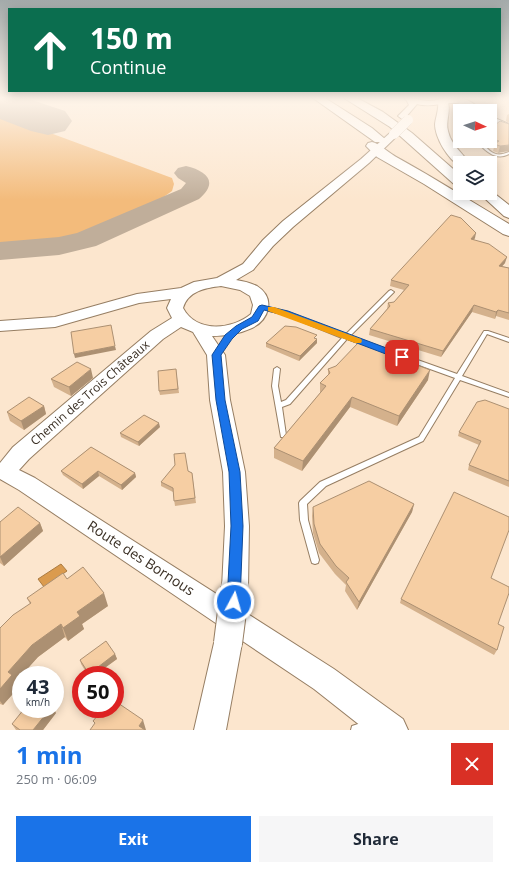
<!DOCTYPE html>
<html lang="en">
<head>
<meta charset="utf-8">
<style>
	body { margin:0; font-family:"Open Sans",sans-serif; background:#f6f6f7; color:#1f2937; height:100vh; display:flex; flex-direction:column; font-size:15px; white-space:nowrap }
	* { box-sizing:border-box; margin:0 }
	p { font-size:13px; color:#747a83 }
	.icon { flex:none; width:22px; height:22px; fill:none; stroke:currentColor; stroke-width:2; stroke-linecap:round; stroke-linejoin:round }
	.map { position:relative; height:730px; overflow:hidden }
	.sheet { display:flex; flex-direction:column; background:#fff; flex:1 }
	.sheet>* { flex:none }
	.banner { position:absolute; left:8px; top:8px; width:493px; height:84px; border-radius:0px; box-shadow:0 2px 10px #0003; background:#0b6e4f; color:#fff; overflow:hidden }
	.needle { width:26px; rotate:93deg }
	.buttons { position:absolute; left:453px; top:104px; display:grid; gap:8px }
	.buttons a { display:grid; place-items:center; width:44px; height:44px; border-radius:0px; background:#fff; box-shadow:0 2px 10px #0003; font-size:20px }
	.speed { position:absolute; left:12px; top:666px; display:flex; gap:8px; font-size:20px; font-weight:700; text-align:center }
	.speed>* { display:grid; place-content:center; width:52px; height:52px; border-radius:50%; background:#fff; box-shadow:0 2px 10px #0003; line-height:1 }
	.speed small { font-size:10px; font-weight:400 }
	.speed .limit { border:6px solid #d22; background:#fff; color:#111 }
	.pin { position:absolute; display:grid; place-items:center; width:34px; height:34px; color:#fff; margin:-17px; border-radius:8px; box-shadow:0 2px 6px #0006 }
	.me { position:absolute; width:44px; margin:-22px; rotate:6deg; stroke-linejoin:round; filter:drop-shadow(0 0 3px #0008) }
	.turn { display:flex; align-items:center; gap:14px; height:84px; padding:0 16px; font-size:18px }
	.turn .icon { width:52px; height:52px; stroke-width:2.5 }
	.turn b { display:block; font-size:28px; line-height:34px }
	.round { display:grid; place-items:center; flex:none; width:42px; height:42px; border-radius:0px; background:#f6f6f7 }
	.head { display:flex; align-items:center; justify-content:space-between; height:68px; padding:0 16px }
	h1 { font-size:24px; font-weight:700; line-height:30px; color:#1a73e8 }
	.cta { display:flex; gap:8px; margin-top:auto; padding:8px 16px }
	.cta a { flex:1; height:46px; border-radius:0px; background:#1a73e8; color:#fff; font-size:16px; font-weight:700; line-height:46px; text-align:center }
	.cta a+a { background:#f6f6f7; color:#1f2937 }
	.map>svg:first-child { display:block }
	.green { fill:#f3bb7b }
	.water { fill:#db9b4e; stroke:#ab7b41 }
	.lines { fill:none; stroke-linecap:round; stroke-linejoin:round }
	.taxiway { fill:#c0ae9a; fill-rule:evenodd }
	.runway { fill:#c0ae9a; fill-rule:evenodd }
	.lane-casing { stroke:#967e63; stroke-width:2 }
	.secondary-casing { stroke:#967e63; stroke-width:2 }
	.highway-casing { stroke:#967e63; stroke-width:2 }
	.lane { fill:#fff; fill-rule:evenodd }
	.secondary { fill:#fff; fill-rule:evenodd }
	.highway { fill:#fff; fill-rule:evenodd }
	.secondary-bridge-far1-casing { stroke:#967e63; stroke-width:10; stroke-linecap:butt }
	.secondary-bridge-casing { stroke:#967e63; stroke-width:30; stroke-linecap:butt }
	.secondary-bridge-far1 { stroke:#fff; stroke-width:10 }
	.secondary-bridge { stroke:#fff; stroke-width:28 }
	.wall { fill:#d4b18c }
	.shaded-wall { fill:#ac9072 }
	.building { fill:#f6cea3; stroke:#ac9072 }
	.route { fill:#1a73e8; stroke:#114b97 }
	.slow { fill:#f59e0b }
	.labels { text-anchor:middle; stroke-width:3; stroke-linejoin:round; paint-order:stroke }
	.street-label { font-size:12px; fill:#3a2f24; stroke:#fff }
	.near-street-label { font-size:14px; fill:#3a2f24; stroke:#fff }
</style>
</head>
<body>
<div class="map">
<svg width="509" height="730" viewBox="0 0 509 730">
	<rect width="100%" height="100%" fill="#fce6ce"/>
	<path class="green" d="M 0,116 L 7,117 L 172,178 L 174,184 L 172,191 L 158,201 L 82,234 L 50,241 L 0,246 Z"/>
	<path class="water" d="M 61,564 L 67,571 L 44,587 L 38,579 Z"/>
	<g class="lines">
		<path class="taxiway" d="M 0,103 L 20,105 L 23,109 L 20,113 L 14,114 L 0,113 Z
			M 186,166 C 207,171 219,182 199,199 L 96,246 L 59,255 L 0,260 L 0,242 L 59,237 L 77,233 L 181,189 L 186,183 L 178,178 L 174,173 L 178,168 Z"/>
		<path class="runway" d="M 0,98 L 26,98 L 65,111 L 72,121 L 65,131 L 48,135 L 31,131 L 0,119 Z"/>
		<g class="lane-casing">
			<path id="lane" d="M 481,141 L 485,141 L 484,145 C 492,154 497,157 509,152 L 509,154 C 498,160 489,154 481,146 Z
				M 391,290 L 394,292 L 350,336 L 457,374 L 484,331 L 488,331 L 509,338 L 509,342 L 487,334 L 462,376 L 509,393 L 509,397 L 460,380 L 423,441 L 326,486 L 307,504 L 308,520 L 319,560 L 318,563 L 315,564 L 312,563 L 311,560 L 300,520 L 299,503 L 300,501 L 320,482 L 419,437 L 455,378 L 347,339 L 290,404 L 282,407 L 286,435 L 285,437 L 281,437 L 272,386 L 274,369 L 277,367 L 280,369 L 278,386 L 281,402 L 286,400 L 342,338 L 283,314 L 260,309 L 259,308 L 262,306 L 287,312 L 345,335 L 389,291 Z
				M 364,722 L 375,724 L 376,728 L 375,730 L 351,730 L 352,726 Z"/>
		</g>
		<g class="secondary-casing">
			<path id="secondary" d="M 404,98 C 413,97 420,101 429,101 C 435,101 439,99 444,98 C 457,94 474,101 481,111 C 470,111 467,104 455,103 C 441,102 432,108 417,104 L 405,118 L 402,119 L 398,116 L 409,105 L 407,101 Z
				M 490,116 L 509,124 L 509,130 L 490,122 Z
				M 394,131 L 399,134 L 397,136 L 369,163 L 293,227 L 273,246 L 253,270 L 236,280 C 243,281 251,283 257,286 C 276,298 269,320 252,328 C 239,334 225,336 212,336 L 225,355 L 230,400 L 245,472 L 249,526 L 248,588 L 244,596 L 235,600 L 226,596 L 222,588 L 225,526 L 223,472 L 210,400 L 207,355 L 193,332 L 181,327 L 163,339 L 29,459 L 19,470 L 35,478 L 334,669 L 403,719 L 408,730 L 366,730 L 314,689 L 241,640 L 242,643 L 226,730 L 194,730 L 214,643 L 218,633 L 226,630 L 19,490 L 0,479 L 0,463 L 13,447 L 151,331 L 172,318 L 167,308 L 171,299 L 139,303 L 55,327 L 0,331 L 0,321 L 55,317 L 137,294 L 181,288 L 194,282 L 217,278 L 243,264 L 263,240 L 283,221 L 361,159 L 391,132 ZM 221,286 L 240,290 L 250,296 L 253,305 L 251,314 C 232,330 196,333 183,308 C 188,291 205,288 221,286 Z"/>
		</g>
		<g class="highway-casing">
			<path id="highway" d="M 313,98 L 325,98 L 372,128 L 385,139 L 383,142 L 375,142 Z
				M 344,98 L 357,98 L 383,112 L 412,133 L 460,175 L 460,186 L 455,185 L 390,127 Z
				M 443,99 L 447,100 C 452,109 445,121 448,131 C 451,145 462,152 469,163 L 460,163 L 460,166 C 448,159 435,138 435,124 C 436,116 439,110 438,102 Z
				M 372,142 C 380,144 390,154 398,158 C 436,179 472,202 509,224 L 509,236 L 503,234 L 424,184 L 377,157 L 366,146 L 368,143 Z
				M 490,190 L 509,205 L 509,218 L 504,216 L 479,193 L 490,193 Z"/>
		</g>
		<use href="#lane" class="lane"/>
		<use href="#secondary" class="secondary"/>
		<use href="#highway" class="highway"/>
		<g class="secondary-bridge-far1-casing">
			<path id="secondary-bridge-far1" d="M 394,134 L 408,120"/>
		</g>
		<g class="secondary-bridge-casing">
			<path id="secondary-bridge" d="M 228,643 L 235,588"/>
		</g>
		<use href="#secondary-bridge-far1" class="secondary-bridge-far1"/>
		<use href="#secondary-bridge" class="secondary-bridge"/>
	</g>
	<path class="wall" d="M 509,114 L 509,123 L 506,121 L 507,115 Z
		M 509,124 L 498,153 L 493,151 L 494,147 L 487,146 L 488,141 L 490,141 L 490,129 Z
		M 475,238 L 474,240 L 505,263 L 502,266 L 509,268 L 509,320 L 496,316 L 495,319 L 472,312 L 441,357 L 369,335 L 370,329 L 387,309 L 388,303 L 394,302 L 404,290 L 390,286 L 391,280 Z
		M 317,339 L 317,343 L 299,361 L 266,347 L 266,343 Z
		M 397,357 L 428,380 L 397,426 L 350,407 L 302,471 L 274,458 L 274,448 L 320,393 L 320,383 L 328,375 L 328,369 Z
		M 176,369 L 179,393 L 160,395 L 159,391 Z
		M 93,378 L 71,396 L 54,387 L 51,379 Z
		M 44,406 L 46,414 L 24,430 L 10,421 L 7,412 Z
		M 509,409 L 509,487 L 468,470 L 469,465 L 479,445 L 458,436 L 459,432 Z
		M 160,427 L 139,446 L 121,437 L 120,433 Z
		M 91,447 L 135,473 L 136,477 L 122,490 L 99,476 L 83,489 L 63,475 L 61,471 Z
		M 188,471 L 192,473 L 196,503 L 175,506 L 173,492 L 161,486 L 161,482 Z
		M 414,504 L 412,512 L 357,610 L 345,591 L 346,585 L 335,574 L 319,553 L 313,533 L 312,516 L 313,507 Z
		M 0,522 L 40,523 L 43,531 L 4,566 L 0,563 Z
		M 491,578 L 498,624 L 497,650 L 494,655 L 400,603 L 401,599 Z
		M 27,598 L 108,606 L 82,624 L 84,629 L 68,641 L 65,637 L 38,657 L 21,675 L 21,676 L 16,682 L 19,687 L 3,705 L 0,704 L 0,628 L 30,604 Z
		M 115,654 L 117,659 L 95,675 L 88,675 L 81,664 L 80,660 Z
		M 56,713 L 43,730 L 16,730 L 12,724 Z"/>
	<path class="shaded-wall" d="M 509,145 L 509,151 L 498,153 L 500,146 Z
		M 476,233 L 475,238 L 470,245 L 471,239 Z
		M 507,257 L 505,263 L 497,272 L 499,266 Z
		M 474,305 L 472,312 L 441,357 L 443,351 Z
		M 498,310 L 495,319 L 496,312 Z
		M 317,339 L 317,343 L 299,361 L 300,356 Z
		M 115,346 L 116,350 L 75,358 L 74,354 Z
		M 91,369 L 93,378 L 71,396 L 69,387 Z
		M 430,370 L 428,380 L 397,426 L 399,416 Z
		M 352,397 L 350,407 L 302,471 L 303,461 Z
		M 44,406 L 46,414 L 24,430 L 21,421 Z
		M 159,423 L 160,427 L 139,446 L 138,442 Z
		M 98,471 L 99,476 L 83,489 L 82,484 Z
		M 135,473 L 136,477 L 122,490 L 121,485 Z
		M 414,504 L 412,512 L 357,610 L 359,602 Z
		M 40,523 L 43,531 L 4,566 L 0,557 Z
		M 104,593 L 108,606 L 82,624 L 84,629 L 68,641 L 63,628 L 77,612 Z
		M 61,624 L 65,637 L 38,657 L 22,675 L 21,675 L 21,676 L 16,682 L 19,687 L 3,705 L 0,701 L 0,689 L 8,672 L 32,645 Z
		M 115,654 L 117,659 L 95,675 L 89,675 L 89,674 Z
		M 50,709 L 54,709 L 56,713 L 43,730 L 33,730 Z
		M 143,720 L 146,730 L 140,730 L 139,726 Z"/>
	<path class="building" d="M 500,121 L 509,124 L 509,145 L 500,146 L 494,144 L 499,141 L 490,139 L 491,137 L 490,137 L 490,135 L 497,130 L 490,129 Z
		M 451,215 L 461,218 L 476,233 L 471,239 L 489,244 L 507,257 L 499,266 L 509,268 L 509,313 L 498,310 L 496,312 L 474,305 L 443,351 L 370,329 L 390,306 L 388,303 L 394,302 L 409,285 L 391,280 Z
		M 111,325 L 115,346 L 74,354 L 71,332 Z
		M 285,326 L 296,327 L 317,335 L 314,338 L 317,339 L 300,356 L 266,343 Z
		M 358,343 L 390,354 L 396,354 L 397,357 L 430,370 L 399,416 L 352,397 L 303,461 L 274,448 L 326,386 L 320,383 L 330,373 L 328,369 L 336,366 Z
		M 77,362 L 91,369 L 69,387 L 51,379 Z
		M 176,369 L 178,389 L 159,391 L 158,371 Z
		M 29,397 L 44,406 L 21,421 L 7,412 Z
		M 485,400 L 509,409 L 509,481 L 469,465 L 481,441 L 459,432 L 477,402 Z
		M 144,415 L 159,423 L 138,442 L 120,433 Z
		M 91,447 L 135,473 L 121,485 L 98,471 L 82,484 L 61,471 Z
		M 185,453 L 188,471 L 192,473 L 195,498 L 174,501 L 173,488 L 161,482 L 175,465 L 174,454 Z
		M 369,481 L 414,504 L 359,602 L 346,582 L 349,578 L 336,566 L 320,544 L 314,524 L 313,507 Z
		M 454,492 L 509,517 L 509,530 L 491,578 L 509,587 L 509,593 L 498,624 L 504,627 L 497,650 L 401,599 Z
		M 18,507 L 40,523 L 0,557 L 0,522 Z
		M 83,567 L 104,593 L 77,612 L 80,616 L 63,628 L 61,624 L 32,645 L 8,672 L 12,675 L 0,689 L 0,628 L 13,615 L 31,603 L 27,598 L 63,573 L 67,579 Z
		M 106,641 L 115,654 L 89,674 L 80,660 Z
		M 115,701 L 143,720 L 139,726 L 145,730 L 90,730 L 95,723 L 93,721 L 103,709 L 115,709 Z
		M 24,709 L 50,709 L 33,730 L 20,730 L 12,724 Z"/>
	<linearGradient id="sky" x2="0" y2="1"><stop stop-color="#a3aaaa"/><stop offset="0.49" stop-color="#fef4e9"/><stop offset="1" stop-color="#fef4e9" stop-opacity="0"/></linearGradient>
	<rect width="509" height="200" fill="url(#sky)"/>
	<path class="route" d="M 262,305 L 288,311 L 405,355 L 407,357 L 405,359 L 399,359 L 283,315 L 264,310 L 258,321 L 242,329 L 232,339 L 221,355 L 225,400 L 240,472 L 243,526 L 240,602 L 238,606 L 234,608 L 229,606 L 227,602 L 231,526 L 229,472 L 216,400 L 212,355 L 225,335 L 236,326 L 252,317 L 259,306 Z"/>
	<path class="slow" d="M 268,307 L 274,307 L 361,339 L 362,341 L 361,343 L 355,343 L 268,311 Z"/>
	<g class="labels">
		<g class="street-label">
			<text transform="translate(90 393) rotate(-41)" y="4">Chemin des Trois Châteaux</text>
		</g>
		<g class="near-street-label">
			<text transform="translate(141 558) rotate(33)" y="5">Route des Bornous</text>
		</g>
	</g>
</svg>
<div class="buttons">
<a><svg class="needle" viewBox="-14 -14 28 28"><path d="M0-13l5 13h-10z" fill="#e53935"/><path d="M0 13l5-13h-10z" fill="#747a83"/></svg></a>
<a><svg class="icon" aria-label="layers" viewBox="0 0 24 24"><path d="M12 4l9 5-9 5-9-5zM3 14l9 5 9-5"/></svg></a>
</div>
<div class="speed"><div>43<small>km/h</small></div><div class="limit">50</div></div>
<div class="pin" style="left:402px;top:357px;background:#d93025"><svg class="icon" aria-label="arrive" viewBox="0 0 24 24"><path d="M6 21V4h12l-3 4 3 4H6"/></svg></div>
<svg class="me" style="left:234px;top:602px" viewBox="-20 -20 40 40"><circle r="17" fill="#1a73e8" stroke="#fff" stroke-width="3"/><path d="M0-11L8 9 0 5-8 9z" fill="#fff"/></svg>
<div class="banner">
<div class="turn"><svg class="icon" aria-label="ahead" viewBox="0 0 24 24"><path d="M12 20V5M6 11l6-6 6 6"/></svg><div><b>150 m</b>Continue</div></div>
</div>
</div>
<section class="sheet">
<div class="head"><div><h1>1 min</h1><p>250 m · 06:09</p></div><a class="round" style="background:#d93025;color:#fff"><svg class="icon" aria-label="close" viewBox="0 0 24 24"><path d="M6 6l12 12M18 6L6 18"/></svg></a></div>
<div class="cta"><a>Exit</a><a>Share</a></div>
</section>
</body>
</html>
